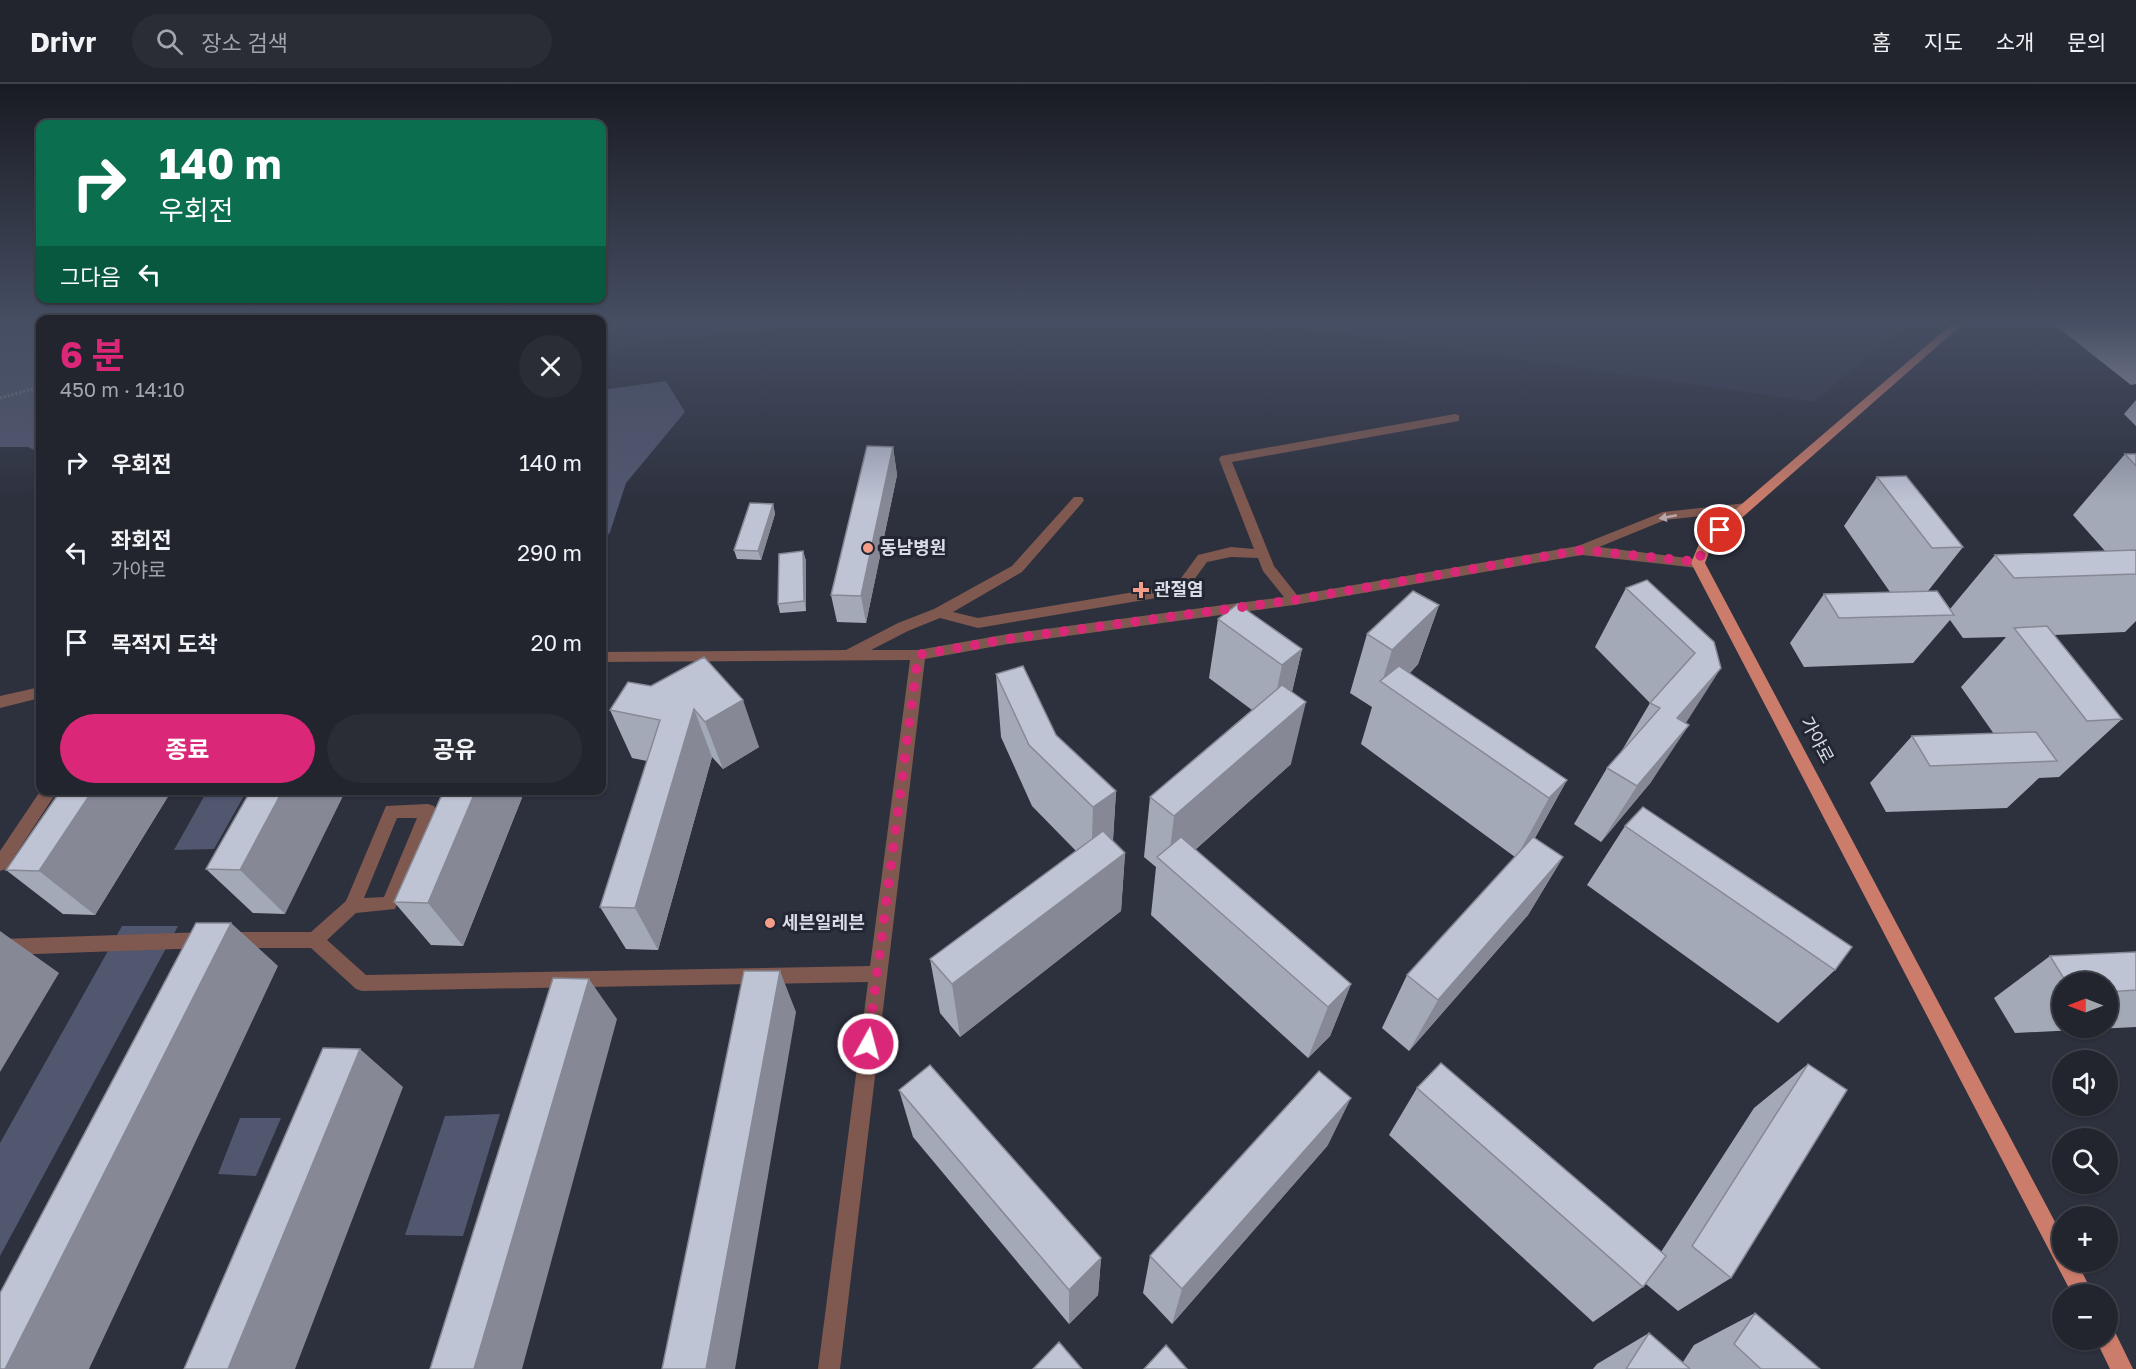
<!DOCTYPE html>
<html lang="ko">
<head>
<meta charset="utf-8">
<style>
	body { margin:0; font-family:"Golos Text","Noto Sans KR",sans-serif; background:#2a2d36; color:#f1f3f6; height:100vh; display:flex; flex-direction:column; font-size:22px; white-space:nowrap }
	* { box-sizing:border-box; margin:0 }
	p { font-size:20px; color:#a2a5aa }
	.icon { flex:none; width:33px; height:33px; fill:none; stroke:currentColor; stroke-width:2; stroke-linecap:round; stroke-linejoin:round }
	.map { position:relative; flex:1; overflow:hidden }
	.drawer { position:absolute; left:36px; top:231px; width:570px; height:480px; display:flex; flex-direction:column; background:#22252e; border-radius:12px; box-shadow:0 2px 4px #0004,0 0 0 2px #3f424a }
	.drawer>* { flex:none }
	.top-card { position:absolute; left:36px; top:36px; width:570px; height:183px; border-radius:12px; box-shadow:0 2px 4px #0004,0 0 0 2px #3f424a; background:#0b6e4f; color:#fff; overflow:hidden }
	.needle { width:39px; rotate:270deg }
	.controls { position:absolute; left:2052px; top:888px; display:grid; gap:12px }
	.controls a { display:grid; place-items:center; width:66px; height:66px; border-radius:50%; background:#22252e; box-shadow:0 2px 4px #0004,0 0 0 2px #3f424a; font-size:30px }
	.pin { position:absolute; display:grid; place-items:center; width:51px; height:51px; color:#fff; margin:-26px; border:3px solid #fff; border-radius:50%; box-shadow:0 2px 6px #0007 }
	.me { position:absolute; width:66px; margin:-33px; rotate:7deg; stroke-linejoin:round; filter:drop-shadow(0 0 4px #0008) }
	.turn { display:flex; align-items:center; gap:21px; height:126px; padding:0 24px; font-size:27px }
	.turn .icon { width:78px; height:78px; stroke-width:2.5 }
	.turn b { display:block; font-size:42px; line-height:51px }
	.then { display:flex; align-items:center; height:57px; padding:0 24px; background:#0003; gap:12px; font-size:22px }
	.round { display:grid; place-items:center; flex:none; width:63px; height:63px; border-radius:32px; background:#2a2d36 }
	.headline { display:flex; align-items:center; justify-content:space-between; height:102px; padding:0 24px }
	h1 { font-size:36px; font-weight:700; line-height:45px; color:#db2777 }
	.primary-button { display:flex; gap:12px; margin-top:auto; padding:12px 24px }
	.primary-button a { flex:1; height:69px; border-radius:36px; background:#db2777; color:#fff; font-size:24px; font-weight:700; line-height:69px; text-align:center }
	.primary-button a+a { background:#2a2d36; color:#f1f3f6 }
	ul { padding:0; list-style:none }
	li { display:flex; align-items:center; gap:18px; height:90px; padding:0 24px }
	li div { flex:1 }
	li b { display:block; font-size:22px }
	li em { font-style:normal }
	header { display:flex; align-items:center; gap:36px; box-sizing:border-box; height:84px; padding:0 30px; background:#22252e; border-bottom:2px solid #3f424a }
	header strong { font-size:28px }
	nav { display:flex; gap:33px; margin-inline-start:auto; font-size:21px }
	.search { width:420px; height:54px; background:#2a2d36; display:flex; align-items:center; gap:15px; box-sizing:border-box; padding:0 21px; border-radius:33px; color:#a2a5aa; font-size:22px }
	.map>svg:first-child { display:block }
	.built { fill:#34394c }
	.green { fill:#51576f }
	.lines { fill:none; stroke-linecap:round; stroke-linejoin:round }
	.path { stroke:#767a85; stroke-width:3; stroke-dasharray:2 2; stroke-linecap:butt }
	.minor { fill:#7f584f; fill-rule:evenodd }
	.major { fill:#cb7c6a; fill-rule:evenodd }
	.wall { fill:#a4a9b7; fill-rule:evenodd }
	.shaded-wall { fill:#868995 }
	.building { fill:#bfc4d5; stroke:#868995; stroke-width:1.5 }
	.oneway { fill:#b6a8aa }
	.route { stroke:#db2777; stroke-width:10; stroke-dasharray:0 18 }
	.poi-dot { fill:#f49e8a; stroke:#232734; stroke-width:2 }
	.labels { text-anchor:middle; stroke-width:6; stroke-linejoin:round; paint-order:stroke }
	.poi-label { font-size:18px; font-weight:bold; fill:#dadde6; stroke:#232734; text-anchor:start }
	.street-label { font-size:18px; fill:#dadde6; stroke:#232734 }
</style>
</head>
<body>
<header>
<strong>Drivr</strong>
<div class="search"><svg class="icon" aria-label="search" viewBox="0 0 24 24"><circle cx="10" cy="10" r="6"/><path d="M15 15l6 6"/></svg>장소 검색</div>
<nav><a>홈</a><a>지도</a><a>소개</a><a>문의</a></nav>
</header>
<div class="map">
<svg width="2136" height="1285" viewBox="0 0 2136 1285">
	<rect width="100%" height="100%" fill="#2d313e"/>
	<path class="built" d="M 602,238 L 823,238 L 817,240 L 636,259 L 602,273 Z
		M 1261,238 L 1909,238 L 1814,318 Z"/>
	<path class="green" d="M 0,238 L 40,238 L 40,369 L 28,363 L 0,363 Z
		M 666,297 L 685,328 L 626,399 L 610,448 L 602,460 L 602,306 Z
		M 206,709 L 245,710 L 214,765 L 174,766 Z
		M 122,842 L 178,842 L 0,1172 L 0,1059 Z
		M 500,1030 L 463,1152 L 405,1151 L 445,1032 Z
		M 240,1034 L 281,1034 L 256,1092 L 218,1090 Z"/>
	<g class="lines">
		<path class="path" d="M 0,314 L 40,303"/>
		<path class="minor" d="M 624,238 L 643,238 L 606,248 L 602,246 L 602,243 Z
			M 1455,330 L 1459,331 L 1459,337 L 1232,378 L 1274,482 L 1297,511 L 1578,462 L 1663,428 L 1747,419 L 1753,423 L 1747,427 L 1665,436 L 1599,463 L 1703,476 L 1705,479 L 1698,484 L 1582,471 L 1294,521 L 1008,560 L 925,575 L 840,1285 L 818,1285 L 868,898 L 362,907 L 356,905 L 311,864 L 230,864 L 224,861 L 221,856 L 224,851 L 230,848 L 311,848 L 346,817 L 386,722 L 428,720 L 434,722 L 436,727 L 395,825 L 356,829 L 327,856 L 366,891 L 870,882 L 910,576 L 602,578 L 602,568 L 846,566 L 898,539 L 934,525 L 1012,482 L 1074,413 L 1082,413 L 1084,416 L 1082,419 L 1022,488 L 953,528 L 978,534 L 1176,501 L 1198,471 L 1231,463 L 1254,465 L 1219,375 L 1221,372 ZM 1231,473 L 1258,474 L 1263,487 L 1284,513 L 1008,550 L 918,566 L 871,566 L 908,547 L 940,534 L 978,544 L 1180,510 L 1185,508 L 1207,478 ZM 397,734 L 417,734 L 384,813 L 364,814 Z
			M 40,603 L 40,614 L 0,624 L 0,612 Z
			M 41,706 L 58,706 L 6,785 L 0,787 L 0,767 Z
			M 206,848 L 212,851 L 215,856 L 212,861 L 206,864 L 6,871 L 0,873 L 1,855 Z"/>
		<path class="major" d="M 1954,238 L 1965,238 L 1712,460 L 1705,479 L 2062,1151 L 2062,1178 L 2077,1178 L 2093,1210 L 2072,1210 L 1691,479 L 1701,455 Z
			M 2108,1246 L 2115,1248 L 2133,1285 L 2110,1285 L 2096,1256 L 2108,1256 Z"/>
	</g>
	<path class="wall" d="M 2051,238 L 2136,238 L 2136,300 L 2131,301 Z
		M 2136,316 L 2136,342 L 2124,330 Z
		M 893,363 L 897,391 L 866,539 L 837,538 L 831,511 Z
		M 2125,370 L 2136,370 L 2136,537 L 2125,548 L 2054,551 L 2122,635 L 2059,693 L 2039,694 L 2007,724 L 1886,728 L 1870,699 L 1912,652 L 1994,650 L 1961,603 L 2006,553 L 1963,554 L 1950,536 L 1913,579 L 1804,583 L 1790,559 L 1824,510 L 1890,508 L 1844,442 L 1877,393 L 1963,463 L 1928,507 L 1950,525 L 1995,471 L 2105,467 L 2073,431 Z
		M 773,420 L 775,430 L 761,476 L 737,475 L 734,466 Z
		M 803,467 L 806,477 L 806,527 L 780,529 L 778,520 Z
		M 1626,504 L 1714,558 L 1685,639 L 1651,698 L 1601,758 L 1574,740 L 1607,684 L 1621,668 L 1650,619 L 1595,563 Z
		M 1439,521 L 1418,580 L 1410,589 L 1567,696 L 1535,754 L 1563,773 L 1528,831 L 1409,967 L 1382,944 L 1407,891 L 1515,773 L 1361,660 L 1372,623 L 1350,609 L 1367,550 Z
		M 1218,535 L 1302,565 L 1292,608 L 1291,680 L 1195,766 L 1351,900 L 1330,952 L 1308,974 L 1151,831 L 1156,783 L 1144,773 L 1150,713 L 1252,626 L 1209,594 Z
		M 704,573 L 759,663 L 723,685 L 712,673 L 658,866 L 626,865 L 600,823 L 647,677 L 632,674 L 610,626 Z
		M 996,590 L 1056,651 L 1116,707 L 1113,757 L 1125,769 L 1121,827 L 960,953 L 940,929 L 930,875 L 1076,767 L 1032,722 L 1001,653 Z
		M 61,706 L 172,706 L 95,831 L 63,830 L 6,786 Z
		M 251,706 L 285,830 L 253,829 L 206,785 Z
		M 444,706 L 525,706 L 463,862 L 431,861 L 394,818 Z
		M 1625,742 L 1835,886 L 1778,939 L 1587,801 Z
		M 2136,868 L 2136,943 L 2015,949 L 1994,914 L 2050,872 ZM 2062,898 L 2108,898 L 2108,944 L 2062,944 Z
		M 1808,980 L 1731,1194 L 1678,1227 L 1646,1200 L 1643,1203 L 1593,1238 L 1389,1051 L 1417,1004 L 1661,1168 L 1754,1024 Z
		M 899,1006 L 1101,1174 L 1098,1211 L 1069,1240 L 913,1053 Z
		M 1328,1061 L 1172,1240 L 1143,1209 L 1150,1172 Z
		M 1755,1229 L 1820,1285 L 1593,1285 L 1597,1280 L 1649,1249 L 1683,1278 L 1694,1261 Z"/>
	<path class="shaded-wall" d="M 893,363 L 897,391 L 866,539 L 861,512 Z
		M 773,420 L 775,430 L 761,476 L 758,467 Z
		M 803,467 L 806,477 L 806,527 L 804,517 Z
		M 1439,521 L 1418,580 L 1393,606 L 1382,598 L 1392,566 Z
		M 1302,565 L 1288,624 L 1270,639 L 1282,581 Z
		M 1721,584 L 1684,642 L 1677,634 Z
		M 743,616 L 759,663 L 723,685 L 705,638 Z
		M 1306,618 L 1291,680 L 1172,786 L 1168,782 L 1174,732 Z
		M 694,625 L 712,673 L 658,866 L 635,824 Z
		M 1689,641 L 1651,698 L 1601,758 L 1637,702 Z
		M 1567,696 L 1533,757 L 1516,774 L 1549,714 Z
		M 93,706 L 172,706 L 95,831 L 39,787 Z
		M 283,706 L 346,706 L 285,830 L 240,786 Z
		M 476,706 L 525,706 L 463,862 L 428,819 Z
		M 1116,707 L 1112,768 L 1091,783 L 1093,723 Z
		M 1125,769 L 1121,827 L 960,953 L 952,900 Z
		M 1563,773 L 1528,831 L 1409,967 L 1438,916 Z
		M 231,839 L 278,882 L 89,1285 L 5,1285 Z
		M 0,847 L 59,889 L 0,988 Z
		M 780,887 L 796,928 L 735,1285 L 706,1285 Z
		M 589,895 L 617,935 L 522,1285 L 474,1285 Z
		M 1351,900 L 1330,952 L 1308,974 L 1328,923 Z
		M 360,965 L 403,1003 L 295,1285 L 228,1285 Z
		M 1351,1014 L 1328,1061 L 1172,1240 L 1182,1205 Z
		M 1101,1174 L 1098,1211 L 1069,1240 L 1069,1206 Z"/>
	<path class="building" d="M 867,362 L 893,363 L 861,512 L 831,511 Z
		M 2125,370 L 2136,370 L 2136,382 Z
		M 1906,392 L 1963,463 L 1932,464 L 1877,393 Z
		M 750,419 L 773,420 L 758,467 L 734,466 Z
		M 2136,466 L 2136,490 L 2014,494 L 1995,471 Z
		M 803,467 L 804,517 L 778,520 L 779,470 Z
		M 1647,496 L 1714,558 L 1721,584 L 1677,634 L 1689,641 L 1637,702 L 1607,684 L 1660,624 L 1650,619 L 1695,569 L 1626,504 Z
		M 1413,507 L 1439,521 L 1392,566 L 1367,550 Z
		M 1937,507 L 1954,531 L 1839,534 L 1824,510 Z
		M 1238,520 L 1302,565 L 1282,581 L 1218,535 Z
		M 2047,542 L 2122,635 L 2087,637 L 2014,544 Z
		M 704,573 L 743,616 L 705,638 L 694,625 L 635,824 L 600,823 L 660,636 L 610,626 L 628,598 L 651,602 Z
		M 1023,582 L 1056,651 L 1116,707 L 1093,723 L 1029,661 L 996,590 Z
		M 1399,582 L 1567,696 L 1549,714 L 1380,597 Z
		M 1282,601 L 1306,618 L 1174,732 L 1150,713 Z
		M 2036,648 L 2057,677 L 1930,682 L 1912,652 Z
		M 61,706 L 93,706 L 39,787 L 6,786 Z
		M 251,706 L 283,706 L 240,786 L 206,785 Z
		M 444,706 L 476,706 L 428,819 L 394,818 Z
		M 1643,723 L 1852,863 L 1835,886 L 1625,742 Z
		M 1103,747 L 1125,769 L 952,900 L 930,875 Z
		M 1181,753 L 1351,900 L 1328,923 L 1157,773 Z
		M 1533,753 L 1563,773 L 1438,916 L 1407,891 Z
		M 196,839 L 231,839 L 5,1285 L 0,1285 L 0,1209 Z
		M 2136,868 L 2136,906 L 2108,908 L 2108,898 L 2066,898 L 2050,872 Z
		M 744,887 L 780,887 L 706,1285 L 662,1285 Z
		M 553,894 L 589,895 L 474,1285 L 430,1285 Z
		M 323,964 L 360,965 L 228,1285 L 184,1285 Z
		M 1441,979 L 1666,1172 L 1643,1203 L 1417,1004 Z
		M 1808,980 L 1847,1006 L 1731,1194 L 1692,1162 Z
		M 930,981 L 1101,1174 L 1069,1206 L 899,1006 Z
		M 1319,987 L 1351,1014 L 1182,1205 L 1150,1172 Z
		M 1755,1229 L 1820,1285 L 1761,1285 L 1734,1260 Z
		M 1649,1249 L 1690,1285 L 1626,1285 Z
		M 1059,1258 L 1082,1285 L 1033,1285 Z
		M 1166,1261 L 1187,1285 L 1144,1285 Z"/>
	<defs><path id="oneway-solid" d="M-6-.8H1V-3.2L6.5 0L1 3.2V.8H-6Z" transform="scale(1.5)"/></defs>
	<use class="oneway" href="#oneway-solid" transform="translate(1668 433) rotate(169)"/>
	<linearGradient id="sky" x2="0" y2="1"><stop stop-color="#191b22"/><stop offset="0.57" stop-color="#464e63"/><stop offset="1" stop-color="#464e63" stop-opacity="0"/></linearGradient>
	<rect width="2136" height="418" fill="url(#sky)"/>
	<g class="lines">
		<path class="route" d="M 868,960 L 918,571 L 1008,555 L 1294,516 L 1582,466 L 1698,478 L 1706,458 L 1720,446"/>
	</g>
	<g class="poi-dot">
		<circle cx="868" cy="464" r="6"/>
		<path d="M1138 497h6v6h6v6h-6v6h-6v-6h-6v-6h6z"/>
		<circle cx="770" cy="839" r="6"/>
	</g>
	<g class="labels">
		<g class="poi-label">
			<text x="880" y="470">동남병원</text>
			<text x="1154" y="512">관절염</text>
			<text x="782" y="845">세븐일레븐</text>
		</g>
		<g class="street-label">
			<text transform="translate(1817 656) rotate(62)" y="6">가야로</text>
		</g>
	</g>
</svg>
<div class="controls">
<a><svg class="needle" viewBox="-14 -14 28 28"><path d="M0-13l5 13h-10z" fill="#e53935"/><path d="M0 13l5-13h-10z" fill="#a2a5aa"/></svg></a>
<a><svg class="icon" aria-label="sound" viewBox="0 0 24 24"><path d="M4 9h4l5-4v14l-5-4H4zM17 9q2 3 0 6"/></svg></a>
<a><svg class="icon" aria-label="search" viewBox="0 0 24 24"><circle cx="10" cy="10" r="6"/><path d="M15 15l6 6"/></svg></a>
<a>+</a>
<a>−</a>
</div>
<div class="pin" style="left:1720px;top:446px;background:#d93025"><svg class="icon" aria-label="arrive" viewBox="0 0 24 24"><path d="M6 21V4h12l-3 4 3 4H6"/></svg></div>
<svg class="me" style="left:868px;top:960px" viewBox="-20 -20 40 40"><circle r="17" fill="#db2777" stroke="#fff" stroke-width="3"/><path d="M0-11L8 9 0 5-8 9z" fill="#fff"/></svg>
<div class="top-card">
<div class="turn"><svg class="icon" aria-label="right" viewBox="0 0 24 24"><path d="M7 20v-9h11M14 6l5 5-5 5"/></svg><div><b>140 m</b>우회전</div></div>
<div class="then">그다음<svg class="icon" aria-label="left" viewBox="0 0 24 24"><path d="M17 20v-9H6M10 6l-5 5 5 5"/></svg></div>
</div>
<section class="drawer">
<div class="headline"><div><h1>6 분</h1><p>450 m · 14:10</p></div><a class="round"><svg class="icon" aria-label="close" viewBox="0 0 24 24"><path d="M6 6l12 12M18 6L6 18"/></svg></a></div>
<ul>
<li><svg class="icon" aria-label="right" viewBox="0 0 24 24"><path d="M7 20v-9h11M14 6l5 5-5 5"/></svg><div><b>우회전</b></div><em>140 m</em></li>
<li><svg class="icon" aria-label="left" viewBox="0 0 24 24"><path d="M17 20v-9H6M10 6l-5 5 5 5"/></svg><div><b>좌회전</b><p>가야로</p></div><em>290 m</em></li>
<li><svg class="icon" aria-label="arrive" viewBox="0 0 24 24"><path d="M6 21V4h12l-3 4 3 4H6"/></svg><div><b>목적지 도착</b></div><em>20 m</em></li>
</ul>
<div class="primary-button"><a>종료</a><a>공유</a></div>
</section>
</div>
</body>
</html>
